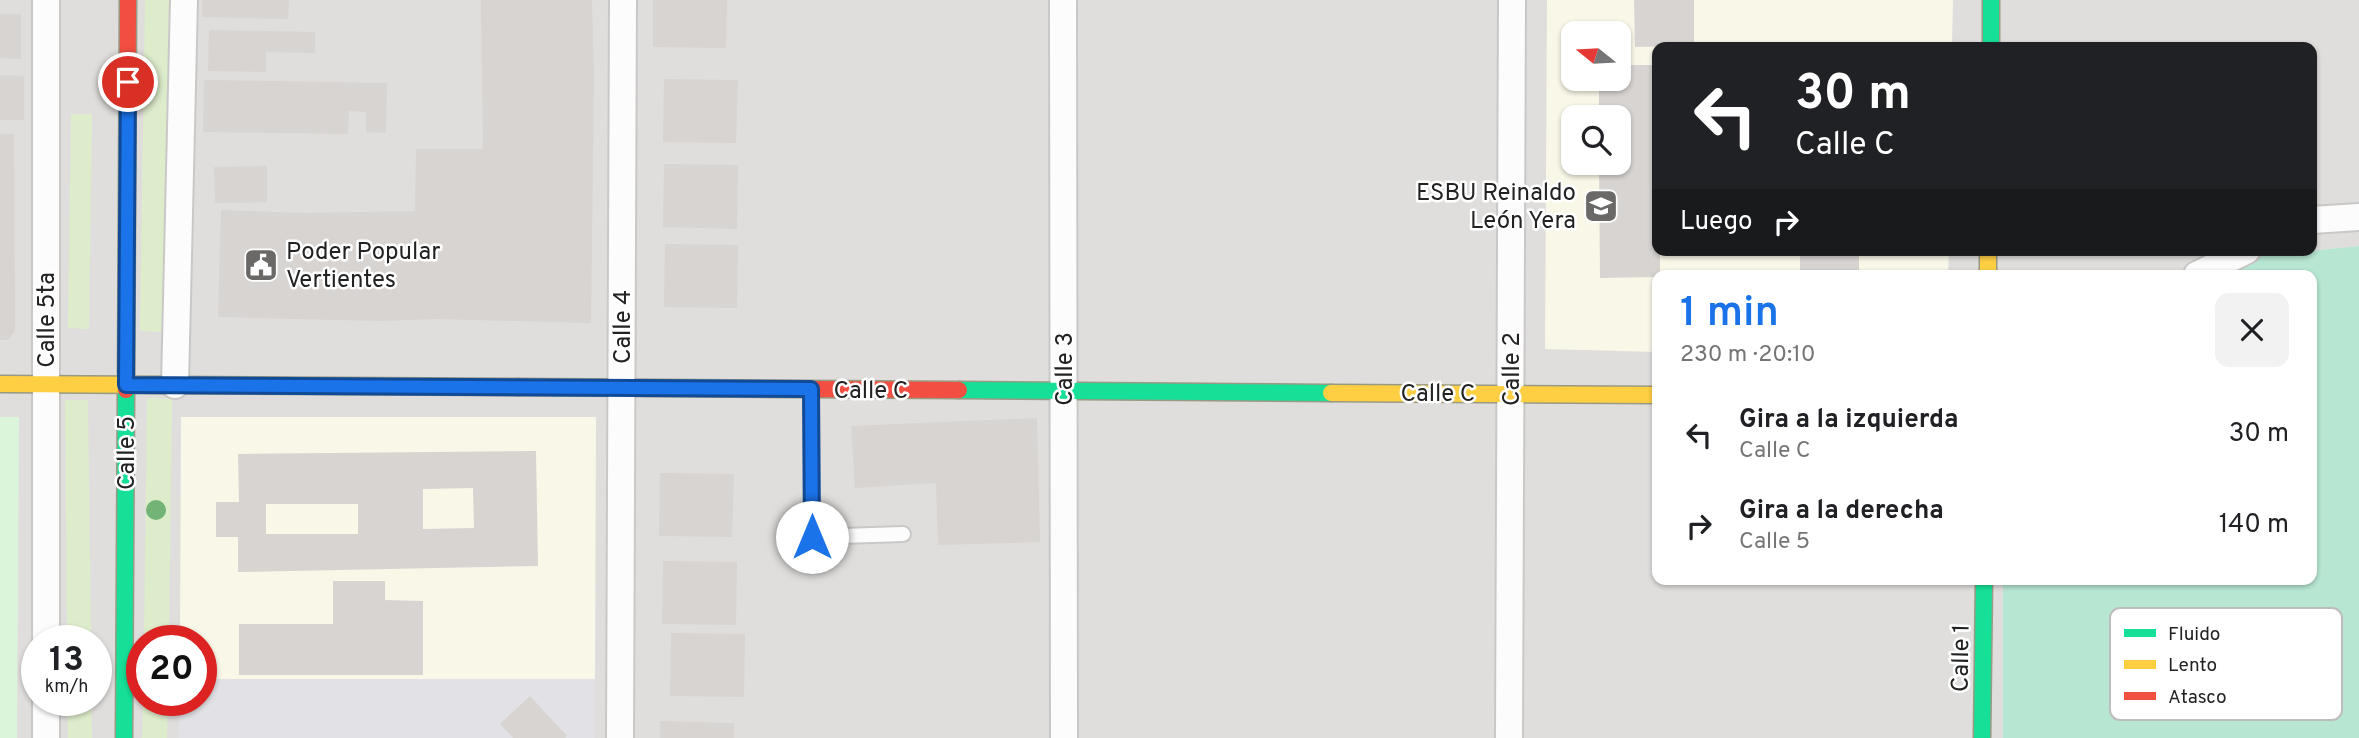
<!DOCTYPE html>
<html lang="es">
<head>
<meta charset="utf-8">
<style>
	body { margin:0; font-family:Overpass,sans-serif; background:#f2f2f2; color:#202124; height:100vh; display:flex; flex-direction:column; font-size:26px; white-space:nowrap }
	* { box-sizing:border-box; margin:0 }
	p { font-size:23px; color:#757577 }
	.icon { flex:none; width:38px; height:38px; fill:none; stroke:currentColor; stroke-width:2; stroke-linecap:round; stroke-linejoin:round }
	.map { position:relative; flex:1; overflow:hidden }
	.sheet { position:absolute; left:1652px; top:270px; width:665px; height:315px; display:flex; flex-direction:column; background:#fff; border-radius:14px; box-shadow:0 2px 5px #0004 }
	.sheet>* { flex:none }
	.guide { position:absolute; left:1652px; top:42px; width:665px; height:214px; border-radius:14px; box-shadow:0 2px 5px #0004; background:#202124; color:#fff; overflow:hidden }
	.needle { width:46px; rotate:288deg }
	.buttons { position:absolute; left:1561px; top:21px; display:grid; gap:14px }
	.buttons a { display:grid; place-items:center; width:70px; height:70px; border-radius:14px; background:#fff; box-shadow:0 2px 5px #0004; font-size:35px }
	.speed { position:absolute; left:21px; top:625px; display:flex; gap:14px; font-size:35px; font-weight:700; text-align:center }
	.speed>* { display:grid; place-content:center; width:91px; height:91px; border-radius:50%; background:#fff; box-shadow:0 2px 5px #0004; line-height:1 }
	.speed small { font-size:18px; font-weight:400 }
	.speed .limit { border:10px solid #d22; background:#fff; color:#111 }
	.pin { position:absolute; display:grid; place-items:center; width:60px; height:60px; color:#fff; margin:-30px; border:4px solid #fff; border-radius:50%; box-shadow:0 2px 7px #0007 }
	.me { position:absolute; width:77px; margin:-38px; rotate:0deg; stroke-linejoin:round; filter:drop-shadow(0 0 5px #0008) }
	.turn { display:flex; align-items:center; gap:24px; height:147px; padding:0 28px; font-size:32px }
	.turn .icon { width:91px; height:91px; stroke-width:2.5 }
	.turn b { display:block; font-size:49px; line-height:60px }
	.then { display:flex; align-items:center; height:66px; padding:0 28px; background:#0003; gap:14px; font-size:26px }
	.round { display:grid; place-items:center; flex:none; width:74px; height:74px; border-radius:14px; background:#f2f2f2 }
	.head { display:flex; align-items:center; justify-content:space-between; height:119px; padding:0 28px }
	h1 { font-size:42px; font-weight:600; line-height:52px; color:#1a73e8 }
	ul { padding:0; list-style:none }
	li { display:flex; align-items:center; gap:21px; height:91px; padding:0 28px }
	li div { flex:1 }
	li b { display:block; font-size:26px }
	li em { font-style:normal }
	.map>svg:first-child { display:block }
	.residential { fill:#dfdedc; fill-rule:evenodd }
	.education { fill:#f8f7e8; fill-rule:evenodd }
	.grass { fill:#ddeccb }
	.park { fill:#daf5da }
	.pitch { fill:#b7e6d2 }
	.plaza { fill:#e2e1e5 }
	.building { fill:#d7d4d2; fill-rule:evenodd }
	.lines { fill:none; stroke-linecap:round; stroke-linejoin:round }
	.lane-casing { stroke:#c9c8c7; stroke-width:18 }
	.street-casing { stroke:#c9c8c7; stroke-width:30 }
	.fast-casing { stroke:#999a82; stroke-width:19 }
	.slow-casing { stroke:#999a82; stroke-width:19 }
	.jam-casing { stroke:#999a82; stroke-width:19 }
	.lane { stroke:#fdfcfc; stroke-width:14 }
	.street { stroke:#fdfcfc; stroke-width:26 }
	.fast { stroke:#16e098; stroke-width:16 }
	.slow { stroke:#ffcf43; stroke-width:16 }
	.jam { stroke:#f24e42; stroke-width:16 }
	.tree { fill:#73b476 }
	.route-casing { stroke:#114b97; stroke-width:18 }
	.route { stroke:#1a73e8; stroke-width:12 }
	.labels { text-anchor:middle; stroke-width:5; stroke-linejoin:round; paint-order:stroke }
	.poi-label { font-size:24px; fill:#222; stroke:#fff; text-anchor:end }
	.street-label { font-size:24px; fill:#222; stroke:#fff }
	.key { fill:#fff; stroke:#bdbdbd; stroke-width:2 }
	.key-label { font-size:19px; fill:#222 }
</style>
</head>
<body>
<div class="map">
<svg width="2359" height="738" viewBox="0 0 2359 738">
	<rect width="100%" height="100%" fill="#f0eeeb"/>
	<path class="residential" d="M 0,0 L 2359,0 L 2359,246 L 2258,256 L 2229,275 L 1657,275 L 1657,579 L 2003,579 L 2003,738 L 0,738 ZM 1573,33 L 1619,33 L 1619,79 L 1573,79 ZM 1657,47 L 2312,47 L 2312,250 L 1657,250 ZM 1573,117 L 1619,117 L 1619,163 L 1573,163 ZM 37,640 L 96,640 L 96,700 L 37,700 ZM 142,640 L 201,640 L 201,700 L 142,700 Z"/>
	<path class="education" d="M 1547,0 L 1953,0 L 1952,47 L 1657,47 L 1657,250 L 1949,250 L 1948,275 L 1657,275 L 1657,352 L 1545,349 ZM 1573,33 L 1619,33 L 1619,79 L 1573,79 ZM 1573,117 L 1619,117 L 1619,163 L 1573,163 Z
		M 181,417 L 596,417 L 595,679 L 201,679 L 201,640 L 180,640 Z"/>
	<path class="grass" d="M 145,0 L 170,0 L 165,332 L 140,331 Z
		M 71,114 L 92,114 L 89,329 L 68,328 Z
		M 147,398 L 172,399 L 169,640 L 144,640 Z
		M 65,400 L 88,400 L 91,640 L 67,640 Z
		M 67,700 L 91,700 L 92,738 L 68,738 Z
		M 143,700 L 168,700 L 167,738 L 142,738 Z"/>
	<path class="park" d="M 0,417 L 19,417 L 17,738 L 0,738 Z"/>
	<path class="pitch" d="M 2359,246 L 2359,738 L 2003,738 L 2003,579 L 2312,579 L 2312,275 L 2229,275 L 2258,256 Z"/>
	<path class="plaza" d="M 201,679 L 595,679 L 594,738 L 179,738 L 180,700 L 201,700 Z"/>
	<path class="building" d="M 202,0 L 289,0 L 288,19 L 202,17 Z
		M 481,0 L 592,0 L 594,78 L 591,323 L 437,319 L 381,321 L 218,317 L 221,210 L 304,213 L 415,211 L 416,149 L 483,149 Z
		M 653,0 L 727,0 L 726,48 L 653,47 Z
		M 1634,0 L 1694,0 L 1694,46 L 1635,47 Z
		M 0,14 L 21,14 L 21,59 L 0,58 Z
		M 209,30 L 315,32 L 315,53 L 266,52 L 266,72 L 208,71 Z
		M 1619,65 L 1657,65 L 1657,250 L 1660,250 L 1660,275 L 1657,275 L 1657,277 L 1600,278 L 1599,163 L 1619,163 L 1619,117 L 1599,117 L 1599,79 L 1619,79 Z
		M 0,75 L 24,76 L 24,120 L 0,120 Z
		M 664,79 L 738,80 L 736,143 L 663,142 Z
		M 204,80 L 387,83 L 386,133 L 366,132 L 366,112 L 349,111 L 348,134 L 203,132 Z
		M 0,134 L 14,134 L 15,331 L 8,340 L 0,340 Z
		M 664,164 L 738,165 L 737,229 L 663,227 Z
		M 267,166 L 267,202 L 215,203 L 214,167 Z
		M 665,244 L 738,245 L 737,308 L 664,307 Z
		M 1800,250 L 1859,250 L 1859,275 L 1800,275 Z
		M 1037,418 L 1040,542 L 938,545 L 936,483 L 855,488 L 851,426 Z
		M 536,451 L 538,566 L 238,572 L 238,537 L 216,537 L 216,502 L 239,502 L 238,454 ZM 473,488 L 474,528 L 423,529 L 423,489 ZM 266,504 L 358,504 L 358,534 L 266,534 Z
		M 660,473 L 734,474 L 732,537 L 659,536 Z
		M 663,561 L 737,562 L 736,625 L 662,624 Z
		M 333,581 L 385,581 L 385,600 L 423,601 L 423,675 L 239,675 L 239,624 L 333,624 Z
		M 671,633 L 745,634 L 744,697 L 670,696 Z
		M 530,696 L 567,736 L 565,738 L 513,738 L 500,724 Z
		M 660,721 L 734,723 L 734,738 L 660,738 Z"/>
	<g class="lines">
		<g class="lane-casing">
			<path id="lane" d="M 811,391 L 812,537 L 903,534"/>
		</g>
		<g class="street-casing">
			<path id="street" d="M 1063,0 L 1064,738
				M 2312,220 L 2359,217
				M 2197,275 L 2247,250
				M 175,385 L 184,0
				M 46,640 L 46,0
				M 46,738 L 46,700
				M 620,738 L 623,0
				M 1509,738 L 1512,0"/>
		</g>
		<g class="fast-casing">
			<path id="fast" d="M 1991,0 L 1991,47
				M 959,390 L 1331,393
				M 124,738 L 126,390
				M 1982,738 L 1984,579"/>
		</g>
		<g class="slow-casing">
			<path id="slow" d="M 1988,250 L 1988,275
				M 0,384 L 518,387
				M 1331,393 L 1657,395"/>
		</g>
		<g class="jam-casing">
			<path id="jam" d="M 518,387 L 959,390
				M 126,390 L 128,0"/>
		</g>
		<use href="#lane" class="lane"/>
		<use href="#street" class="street"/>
		<use href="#fast" class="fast"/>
		<use href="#slow" class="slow"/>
		<use href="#jam" class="jam"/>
	</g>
	<circle class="tree" cx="156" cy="510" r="10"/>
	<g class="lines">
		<g class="route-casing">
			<path id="route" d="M 128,82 L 126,385 L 811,389 L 812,537"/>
		</g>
		<use href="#route" class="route"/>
	</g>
	<defs>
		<g id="school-square" transform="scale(1.75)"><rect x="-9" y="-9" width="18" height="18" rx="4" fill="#6a6968" stroke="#fff"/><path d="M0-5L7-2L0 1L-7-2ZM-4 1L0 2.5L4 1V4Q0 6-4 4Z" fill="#fff"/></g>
		<g id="civic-square" transform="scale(1.75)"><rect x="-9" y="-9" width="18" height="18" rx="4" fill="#6a6968" stroke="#fff"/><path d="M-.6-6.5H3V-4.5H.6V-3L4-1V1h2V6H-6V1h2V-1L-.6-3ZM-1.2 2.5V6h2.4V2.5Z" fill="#fff"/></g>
	</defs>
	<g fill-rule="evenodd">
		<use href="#school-square" x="1601" y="206"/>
		<use href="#civic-square" x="261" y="265"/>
	</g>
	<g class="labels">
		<g class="poi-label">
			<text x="1576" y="200">ESBU Reinaldo<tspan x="1576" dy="28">León Yera</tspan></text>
			<text x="286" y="259" text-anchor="start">Poder Popular<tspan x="286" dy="28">Vertientes</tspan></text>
		</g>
		<g class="street-label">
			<text transform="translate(46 320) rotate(-90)" y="8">Calle 5ta</text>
			<text transform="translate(622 327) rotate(-90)" y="8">Calle 4</text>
			<text transform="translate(1064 369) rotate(-90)" y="8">Calle 3</text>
			<text transform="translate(1511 369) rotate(-90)" y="8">Calle 2</text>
			<text x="871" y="398">Calle C</text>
			<text x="1438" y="401">Calle C</text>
			<text transform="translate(126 453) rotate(-90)" y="8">Calle 5</text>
			<text transform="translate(1960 658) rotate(-89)" y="8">Calle 1</text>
		</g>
	</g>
	<rect x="2110" y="608" width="232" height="112" rx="10" class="key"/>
	<rect x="2124" y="629" width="32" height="8" fill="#16e098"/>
	<rect x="2124" y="660" width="32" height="9" fill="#ffcf43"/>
	<rect x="2124" y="692" width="32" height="8" fill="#f24e42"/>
	<g class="key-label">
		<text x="2168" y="640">Fluido</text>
		<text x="2168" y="671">Lento</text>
		<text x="2168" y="703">Atasco</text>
	</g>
</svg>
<div class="buttons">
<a><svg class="needle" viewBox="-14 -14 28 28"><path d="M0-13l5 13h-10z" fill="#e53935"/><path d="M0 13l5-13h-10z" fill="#757577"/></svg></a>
<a><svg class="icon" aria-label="search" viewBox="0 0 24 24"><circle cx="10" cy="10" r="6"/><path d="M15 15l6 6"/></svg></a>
</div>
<div class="speed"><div>13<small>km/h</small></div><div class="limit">20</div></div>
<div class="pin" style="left:128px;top:82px;background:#d93025"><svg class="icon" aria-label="arrive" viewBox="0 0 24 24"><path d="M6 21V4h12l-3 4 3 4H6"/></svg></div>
<svg class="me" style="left:812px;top:537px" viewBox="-20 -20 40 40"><circle r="19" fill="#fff"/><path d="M0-13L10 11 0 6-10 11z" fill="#1a73e8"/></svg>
<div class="guide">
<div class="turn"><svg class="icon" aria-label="left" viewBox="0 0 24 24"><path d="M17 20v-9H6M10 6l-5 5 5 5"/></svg><div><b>30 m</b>Calle C</div></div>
<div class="then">Luego<svg class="icon" aria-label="right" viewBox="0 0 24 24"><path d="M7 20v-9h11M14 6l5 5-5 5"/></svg></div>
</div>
<section class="sheet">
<div class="head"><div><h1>1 min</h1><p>230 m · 20:10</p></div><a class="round"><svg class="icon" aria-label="close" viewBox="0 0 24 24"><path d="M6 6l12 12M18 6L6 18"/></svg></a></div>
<ul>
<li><svg class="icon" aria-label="left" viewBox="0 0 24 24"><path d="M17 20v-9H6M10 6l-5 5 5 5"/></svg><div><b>Gira a la izquierda</b><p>Calle C</p></div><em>30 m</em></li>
<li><svg class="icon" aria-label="right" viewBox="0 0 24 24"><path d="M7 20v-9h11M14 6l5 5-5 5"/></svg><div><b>Gira a la derecha</b><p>Calle 5</p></div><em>140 m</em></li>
</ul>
</section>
</div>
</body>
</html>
